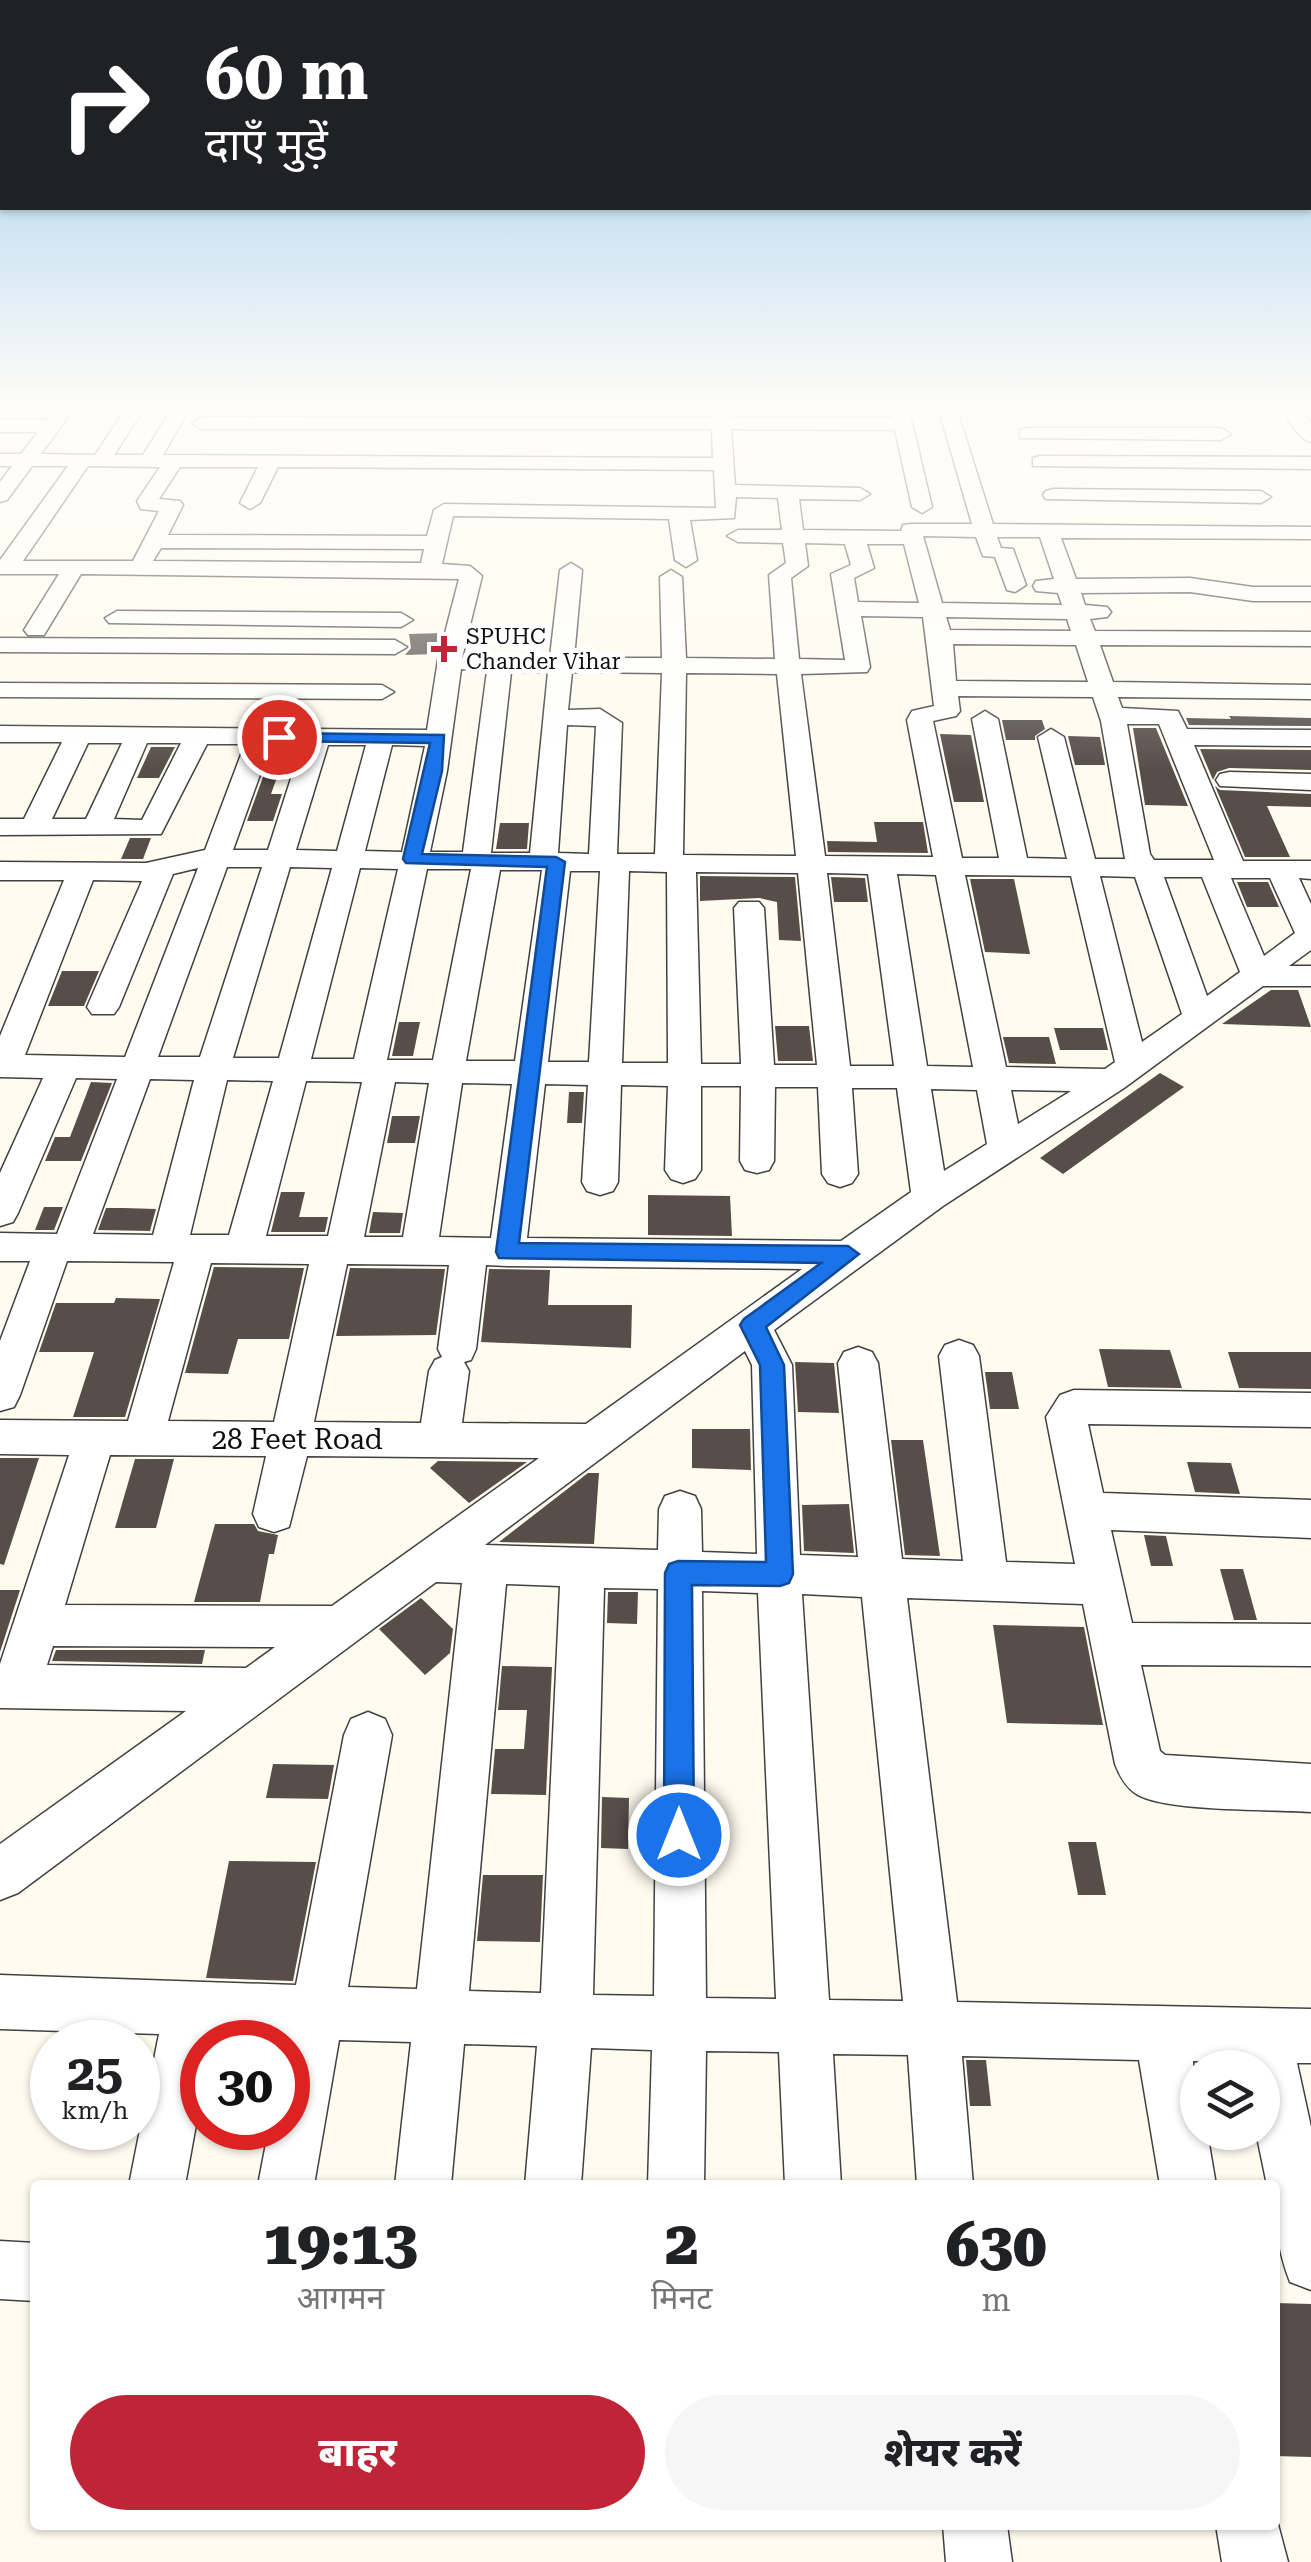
<!DOCTYPE html>
<html lang="hi">
<head>
<meta charset="utf-8">
<style>
	body { margin:0; font-family:"Roboto Serif","Noto Sans Devanagari",serif; background:#f6f6f6; color:#202124; height:100vh; display:flex; flex-direction:column; font-size:38px; white-space:nowrap }
	* { box-sizing:border-box; margin:0 }
	p { font-size:32px; color:#757577 }
	.icon { flex:none; width:55px; height:55px; fill:none; stroke:currentColor; stroke-width:2; stroke-linecap:round; stroke-linejoin:round }
	.map { position:relative; flex:1; overflow:hidden }
	.sheet { position:absolute; left:30px; top:2180px; width:1250px; height:350px; display:flex; flex-direction:column; background:#fff; border-radius:10px; box-shadow:0 2px 8px #0004 }
	.sheet>* { flex:none }
	.hud { position:absolute; left:0px; top:0px; width:1312px; height:210px; box-shadow:0 2px 8px #0004; background:#202124; color:#fff; overflow:hidden }
	.fabs { position:absolute; left:1180px; top:2050px; display:grid; gap:20px }
	.fabs a { display:grid; place-items:center; width:100px; height:100px; border-radius:50%; background:#fff; box-shadow:0 2px 8px #0004; font-size:50px }
	.speed { position:absolute; left:30px; top:2020px; display:flex; gap:20px; font-size:50px; font-weight:700; text-align:center }
	.speed>* { display:grid; place-content:center; width:130px; height:130px; border-radius:50%; background:#fff; box-shadow:0 2px 8px #0004; line-height:1 }
	.speed small { font-size:25px; font-weight:400 }
	.speed .limit { border:15px solid #d22; background:#fff; color:#111 }
	.pin { position:absolute; display:grid; place-items:center; width:85px; height:85px; color:#fff; margin:-42px; border:5px solid #fff; border-radius:50%; box-shadow:0 2px 10px #0007 }
	.me { position:absolute; width:110px; margin:-55px; rotate:0deg; stroke-linejoin:round; filter:drop-shadow(0 0 8px #0008) }
	.turn { display:flex; align-items:center; gap:35px; height:210px; padding:0 40px; font-size:45px }
	.turn .icon { width:130px; height:130px; stroke-width:2.5 }
	.turn b { display:block; font-size:70px; line-height:85px }
	.eta { display:flex; justify-content:space-evenly; align-items:center; height:170px; text-align:center }
	.eta b { font-size:60px; font-weight:800; line-height:70px }
	.action { display:flex; gap:20px; margin-top:auto; padding:20px 40px }
	.action a { flex:1; height:115px; border-radius:60px; background:#bf2537; color:#fff; font-size:40px; font-weight:800; line-height:115px; text-align:center }
	.action a+a { background:#f6f6f6; color:#202124 }
	.map>svg:first-child { display:block }
	.building { fill:#574e4a }
	.lines { fill:none; stroke-linecap:round; stroke-linejoin:round }
	.minor-casing { stroke:#414141; stroke-width:3 }
	.minor { fill:#fff; fill-rule:evenodd }
	.route { fill:#1a73e8; stroke:#114b97; stroke-width:2.5 }
	.poi-dot { fill:#bf2537; stroke:#fff; stroke-width:4 }
	.labels { text-anchor:middle; stroke-width:10; stroke-linejoin:round; paint-order:stroke }
	.far-poi-label { font-size:22px; fill:#0e0e0e; stroke:#fff; text-anchor:start }
	.street-label { font-size:28px; fill:#0e0e0e; stroke:#fff }
</style>
</head>
<body>
<div class="map">
<svg width="1311" height="2562" viewBox="0 0 1311 2562">
	<rect width="100%" height="100%" fill="#fffbef"/>
	<path class="building" d="M 441,633 L 436,654 L 405,655 L 411,648 L 409,634 Z
		M 1229,716 L 1311,718 L 1311,726 L 1189,725 L 1186,718 L 1231,719 Z
		M 1002,720 L 1042,720 L 1045,729 L 1035,736 L 1035,740 L 1006,740 Z
		M 1133,728 L 1156,728 L 1188,806 L 1145,805 Z
		M 940,734 L 971,735 L 984,802 L 954,802 Z
		M 1068,736 L 1100,737 L 1105,765 L 1075,765 Z
		M 151,747 L 175,747 L 159,778 L 137,778 Z
		M 1200,749 L 1311,750 L 1311,770 L 1229,768 L 1217,772 L 1213,780 Z
		M 267,766 L 281,766 L 271,794 L 282,794 L 273,821 L 247,821 Z
		M 1215,786 L 1220,790 L 1311,794 L 1311,807 L 1267,806 L 1290,857 L 1245,857 Z
		M 874,822 L 923,822 L 928,853 L 828,852 L 827,841 L 877,842 Z
		M 500,823 L 529,823 L 527,849 L 496,849 Z
		M 130,838 L 151,838 L 143,859 L 121,859 Z
		M 700,876 L 795,877 L 801,941 L 779,940 L 777,902 L 759,898 L 700,901 Z
		M 831,877 L 865,878 L 868,902 L 834,902 Z
		M 970,879 L 1014,879 L 1030,954 L 985,952 Z
		M 1237,882 L 1268,882 L 1279,907 L 1247,907 Z
		M 62,971 L 99,971 L 84,1006 L 48,1006 Z
		M 1271,990 L 1298,990 L 1311,1027 L 1222,1024 Z
		M 399,1022 L 420,1022 L 413,1056 L 392,1056 Z
		M 775,1026 L 809,1026 L 813,1061 L 778,1061 Z
		M 1054,1028 L 1103,1028 L 1108,1050 L 1060,1050 Z
		M 1003,1037 L 1049,1037 L 1056,1064 L 1009,1063 Z
		M 1160,1073 L 1184,1087 L 1063,1174 L 1040,1158 Z
		M 91,1082 L 112,1083 L 81,1161 L 45,1161 L 55,1137 L 70,1137 Z
		M 569,1092 L 584,1092 L 582,1123 L 567,1123 Z
		M 392,1116 L 420,1116 L 415,1143 L 387,1143 Z
		M 281,1192 L 305,1192 L 299,1217 L 328,1217 L 325,1232 L 271,1232 Z
		M 648,1195 L 730,1196 L 732,1236 L 648,1235 Z
		M 44,1207 L 63,1207 L 54,1230 L 35,1230 Z
		M 106,1208 L 124,1208 L 156,1209 L 150,1231 L 98,1230 Z
		M 373,1212 L 403,1213 L 400,1233 L 369,1233 Z
		M 214,1267 L 304,1268 L 289,1339 L 238,1339 L 228,1374 L 185,1373 Z
		M 350,1268 L 445,1269 L 436,1335 L 336,1336 Z
		M 489,1269 L 550,1270 L 548,1305 L 632,1305 L 631,1348 L 481,1342 Z
		M 116,1298 L 160,1299 L 125,1417 L 73,1417 L 94,1352 L 39,1352 L 56,1303 L 114,1303 Z
		M 1099,1349 L 1170,1350 L 1182,1388 L 1108,1387 Z
		M 1228,1352 L 1311,1352 L 1311,1389 L 1239,1388 Z
		M 795,1362 L 834,1363 L 839,1413 L 798,1412 Z
		M 985,1372 L 1012,1372 L 1019,1409 L 990,1409 Z
		M 692,1429 L 750,1429 L 751,1470 L 692,1468 Z
		M 891,1440 L 923,1440 L 940,1556 L 905,1555 Z
		M 0,1458 L 39,1458 L 4,1565 L 0,1564 Z
		M 135,1459 L 174,1459 L 156,1528 L 115,1528 Z
		M 438,1461 L 527,1462 L 469,1503 L 430,1468 Z
		M 1187,1462 L 1231,1463 L 1240,1494 L 1195,1492 Z
		M 588,1473 L 599,1473 L 594,1544 L 499,1542 Z
		M 849,1504 L 854,1553 L 804,1551 L 802,1505 Z
		M 215,1524 L 254,1524 L 258,1531 L 278,1535 L 274,1554 L 269,1554 L 260,1602 L 194,1602 Z
		M 1144,1535 L 1166,1536 L 1173,1566 L 1151,1566 Z
		M 1220,1569 L 1243,1569 L 1257,1620 L 1234,1620 Z
		M 0,1590 L 20,1590 L 0,1652 Z
		M 608,1592 L 638,1592 L 637,1624 L 607,1623 Z
		M 421,1598 L 453,1629 L 450,1653 L 425,1675 L 379,1629 Z
		M 993,1625 L 1084,1627 L 1103,1725 L 1007,1723 Z
		M 56,1650 L 205,1650 L 202,1664 L 52,1661 Z
		M 502,1666 L 552,1667 L 546,1795 L 491,1794 L 495,1749 L 524,1749 L 527,1710 L 498,1710 Z
		M 273,1764 L 334,1765 L 328,1799 L 266,1798 Z
		M 602,1797 L 629,1798 L 628,1849 L 601,1848 Z
		M 1068,1842 L 1096,1842 L 1106,1895 L 1078,1895 Z
		M 229,1861 L 316,1862 L 293,1981 L 206,1978 Z
		M 483,1875 L 543,1875 L 540,1942 L 477,1941 Z
		M 966,2060 L 986,2060 L 991,2106 L 970,2106 Z
		M 1275,2303 L 1311,2304 L 1311,2457 L 1275,2456 Z"/>
	<g class="lines">
		<g class="minor-casing">
			<path id="minor" d="M 54,410 L 73,410 L 41,454 L 95,455 L 125,410 L 143,410 L 114,455 L 143,455 L 171,410 L 189,410 L 163,455 L 713,458 L 712,429 L 202,429 L 192,423 L 202,417 L 711,418 L 711,410 L 729,410 L 730,418 L 892,418 L 891,410 L 909,410 L 932,507 L 922,513 L 912,507 L 895,430 L 731,429 L 735,485 L 860,488 L 870,494 L 860,500 L 799,499 L 803,530 L 901,531 L 903,525 L 911,524 L 972,524 L 939,410 L 957,410 L 993,524 L 1311,527 L 1311,539 L 1061,538 L 1076,579 L 1190,578 L 1253,587 L 1311,587 L 1311,601 L 1253,601 L 1190,592 L 1081,593 L 1085,605 L 1107,607 L 1111,612 L 1107,617 L 1090,619 L 1095,631 L 1311,632 L 1311,646 L 1100,645 L 1113,682 L 1311,685 L 1311,699 L 1118,697 L 1122,708 L 1178,711 L 1187,729 L 1311,730 L 1311,746 L 1194,745 L 1243,861 L 1311,861 L 1311,879 L 1299,878 L 1311,904 L 1311,950 L 1289,966 L 1311,966 L 1311,986 L 1263,986 L 1124,1088 L 943,1206 L 774,1330 L 792,1365 L 800,1555 L 858,1557 L 838,1363 L 844,1352 L 858,1347 L 872,1352 L 878,1363 L 902,1559 L 963,1561 L 939,1356 L 945,1345 L 959,1340 L 973,1345 L 979,1356 L 1006,1562 L 1075,1564 L 1046,1417 L 1060,1395 L 1074,1390 L 1311,1393 L 1311,1427 L 1088,1424 L 1103,1493 L 1311,1500 L 1311,1538 L 1111,1530 L 1132,1623 L 1311,1624 L 1311,1666 L 1141,1665 L 1160,1751 L 1165,1755 L 1311,1764 L 1311,1812 C 1271,1809 1169,1812 1138,1795 C 1126,1788 1120,1777 1115,1764 L 1083,1604 L 907,1598 L 957,2002 L 1311,2009 L 1311,2063 L 1297,2063 L 1311,2127 L 1311,2290 L 1290,2282 C 1277,2249 1275,2220 1275,2185 L 1267,2185 L 1256,2132 L 1262,2132 L 1262,2068 L 1244,2068 L 1242,2062 L 1193,2061 L 1198,2132 L 1207,2132 L 1216,2185 L 1160,2185 L 1139,2060 L 962,2056 L 973,2185 L 917,2185 L 908,2055 L 833,2054 L 841,2185 L 785,2185 L 779,2052 L 706,2051 L 704,2185 L 648,2185 L 652,2050 L 591,2048 L 581,2185 L 525,2185 L 537,2046 L 464,2044 L 451,2185 L 395,2185 L 411,2042 L 339,2040 L 314,2185 L 258,2185 L 269,2128 L 288,2128 L 288,2042 L 286,2038 L 213,2036 L 211,2042 L 202,2042 L 202,2092 L 185,2185 L 129,2185 L 159,2034 L 0,2029 L 0,1975 L 296,1985 L 344,1735 L 351,1719 L 368,1712 L 385,1719 L 392,1735 L 348,1987 L 417,1989 L 462,1583 L 436,1582 L 18,1893 L 0,1900 L 0,1844 L 186,1711 L 0,1708 L 0,1664 L 69,1455 L 0,1454 L 0,1420 L 128,1421 L 174,1262 L 67,1261 L 20,1395 L 14,1407 L 0,1411 L 0,1341 L 30,1261 L 0,1261 L 0,1233 L 57,1234 L 117,1079 L 76,1078 L 18,1213 L 13,1222 L 0,1226 L 0,1173 L 43,1078 L 0,1077 L 0,1036 L 64,880 L 0,880 L 0,862 L 146,863 L 205,850 L 245,744 L 207,744 L 161,834 L 0,835 L 0,819 L 24,819 L 62,742 L 0,742 L 0,726 L 427,730 L 438,660 L 459,579 L 81,574 L 44,635 L 28,635 L 24,630 L 59,574 L 0,574 L 0,560 L 68,466 L 32,466 L 7,500 L 0,502 L 0,482 L 12,466 L 0,466 L 0,454 L 21,454 L 38,432 L 0,432 L 0,420 L 47,420 ZM 88,466 L 160,467 L 137,501 L 141,509 L 159,511 L 133,561 L 23,561 ZM 180,467 L 258,467 L 240,503 L 250,509 L 260,503 L 278,467 L 714,470 L 716,508 L 444,504 L 434,510 L 427,536 L 168,535 L 183,505 L 180,501 L 159,499 ZM 736,497 L 778,498 L 782,530 L 738,530 L 727,536 L 738,542 L 783,543 L 786,563 L 769,575 L 775,659 L 686,658 L 682,577 L 671,570 L 660,577 L 662,658 L 574,658 L 582,570 L 571,563 L 560,570 L 550,657 L 462,658 L 482,576 L 470,566 L 442,564 L 453,516 L 669,519 L 675,560 L 686,567 L 697,560 L 690,520 L 734,518 ZM 923,536 L 976,537 L 983,556 L 995,557 L 1007,590 L 1015,592 L 1026,585 L 1013,549 L 1001,548 L 997,537 L 1040,537 L 1054,579 L 1036,581 L 1033,586 L 1036,591 L 1058,593 L 1062,605 L 942,603 ZM 805,543 L 845,544 L 851,565 L 831,574 L 845,660 L 799,659 L 791,578 L 808,566 ZM 867,544 L 904,544 L 919,603 L 858,602 L 854,578 L 874,568 ZM 161,548 L 424,549 L 421,563 L 153,561 ZM 861,616 L 923,617 L 934,706 L 912,711 L 907,720 L 933,857 L 825,856 L 801,674 L 867,672 L 870,667 ZM 946,617 L 1067,619 L 1071,631 L 950,630 ZM 953,644 L 1076,645 L 1088,682 L 956,681 ZM 461,669 L 487,671 L 463,852 L 430,852 L 447,771 ZM 511,672 L 548,672 L 530,853 L 491,853 ZM 572,672 L 662,673 L 655,854 L 617,854 L 622,723 L 600,709 L 568,710 ZM 686,673 L 777,674 L 796,856 L 683,855 ZM 958,696 L 1093,697 L 1101,721 L 1125,859 L 1095,859 L 1064,737 L 1051,729 L 1038,737 L 1067,859 L 1027,858 L 998,719 L 985,711 L 972,719 L 999,858 L 962,858 L 933,721 L 956,716 L 960,711 ZM 1127,724 L 1159,724 L 1214,860 L 1154,860 L 1150,854 ZM 567,725 L 596,726 L 589,854 L 558,853 ZM 88,743 L 122,743 L 86,819 L 52,819 ZM 147,743 L 181,743 L 142,820 L 114,819 ZM 271,744 L 302,744 L 268,850 L 233,850 ZM 328,745 L 366,745 L 337,851 L 296,850 ZM 392,745 L 425,746 L 402,852 L 365,851 ZM 227,867 L 262,867 L 200,1057 L 158,1057 ZM 290,867 L 332,868 L 279,1058 L 233,1058 ZM 198,868 L 125,1057 L 25,1055 L 93,880 L 142,881 L 87,1007 L 92,1014 L 114,1014 L 119,1007 L 173,874 ZM 360,868 L 398,869 L 354,1059 L 311,1059 ZM 427,869 L 471,869 L 433,1060 L 387,1060 ZM 500,870 L 542,870 L 515,1061 L 466,1061 ZM 570,871 L 600,871 L 589,1062 L 548,1062 ZM 629,871 L 667,872 L 668,1063 L 622,1063 ZM 696,872 L 798,873 L 817,1065 L 774,1065 L 764,908 L 759,902 L 739,902 L 734,908 L 741,1064 L 701,1064 ZM 827,873 L 868,874 L 894,1066 L 850,1066 ZM 897,874 L 936,875 L 973,1067 L 927,1066 ZM 965,875 L 1071,876 L 1115,1062 L 1105,1069 L 1006,1067 ZM 1100,876 L 1135,877 L 1182,1014 L 1142,1042 ZM 1164,877 L 1202,877 L 1240,972 L 1207,996 ZM 1231,878 L 1270,878 L 1295,933 L 1264,956 ZM 150,1079 L 194,1080 L 153,1235 L 93,1234 ZM 227,1080 L 273,1081 L 229,1235 L 190,1235 ZM 306,1081 L 362,1082 L 328,1236 L 266,1236 ZM 395,1082 L 429,1083 L 403,1237 L 364,1237 ZM 462,1083 L 512,1084 L 491,1238 L 439,1237 ZM 545,1084 L 588,1085 L 582,1182 L 587,1191 L 600,1195 L 613,1191 L 618,1182 L 621,1085 L 668,1086 L 665,1170 L 671,1179 L 683,1183 L 695,1179 L 701,1170 L 701,1086 L 741,1086 L 740,1161 L 745,1170 L 757,1173 L 769,1170 L 774,1161 L 775,1087 L 818,1087 L 822,1174 L 828,1183 L 840,1187 L 852,1183 L 858,1174 L 852,1088 L 897,1088 L 911,1192 L 841,1241 L 527,1238 ZM 931,1089 L 977,1090 L 987,1144 L 944,1171 ZM 1011,1090 L 1071,1091 L 1018,1124 ZM 211,1263 L 309,1264 L 274,1422 L 168,1421 ZM 347,1264 L 449,1265 L 438,1349 L 442,1357 L 435,1360 L 429,1371 L 421,1423 L 314,1422 ZM 486,1265 L 507,1266 L 802,1269 L 586,1424 L 462,1423 L 469,1371 L 464,1362 L 471,1360 L 476,1349 ZM 745,1351 L 752,1365 L 757,1554 L 702,1552 L 701,1509 L 695,1496 L 680,1491 L 665,1496 L 659,1509 L 658,1550 L 485,1545 ZM 110,1455 L 266,1456 L 253,1514 L 259,1527 L 274,1532 L 289,1527 L 307,1456 L 539,1458 L 332,1606 L 65,1605 ZM 506,1584 L 560,1586 L 541,1993 L 469,1991 ZM 604,1588 L 658,1589 L 654,1996 L 593,1995 ZM 702,1591 L 758,1593 L 776,1999 L 706,1998 ZM 802,1594 L 862,1597 L 903,2001 L 829,2000 ZM 53,1646 L 275,1647 L 246,1668 L 47,1665 Z
				M 1287,410 L 1301,410 L 1311,423 L 1311,442 C 1300,439 1284,419 1287,410 Z
				M 1027,428 L 1221,428 L 1231,434 L 1221,440 L 1020,438 L 1020,430 Z
				M 1040,456 L 1311,457 L 1311,469 L 1033,466 L 1033,458 Z
				M 1053,489 L 1261,491 L 1271,497 L 1261,503 L 1046,499 L 1043,495 L 1046,491 Z
				M 117,611 L 401,613 L 413,620 L 401,627 L 109,623 L 105,618 Z
				M 0,638 L 395,640 L 407,647 L 395,654 L 0,652 Z
				M 0,683 L 382,685 L 394,692 L 382,699 L 0,697 Z
				M 1229,772 L 1311,774 L 1311,790 L 1220,786 L 1216,780 L 1220,774 Z
				M 0,2241 L 35,2243 L 35,2301 L 0,2299 Z
				M 1275,2513 L 1288,2562 L 1222,2562 L 1216,2525 L 1275,2525 Z
				M 943,2525 L 1007,2525 L 1012,2562 L 946,2562 Z"/>
		</g>
		<use href="#minor" class="minor"/>
	</g>
	<linearGradient id="sky" x2="0" y2="1"><stop stop-color="#93c6ee"/><stop offset="0.53" stop-color="#fffdf8"/><stop offset="1" stop-color="#fffdf8" stop-opacity="0"/></linearGradient>
	<rect width="1311" height="769" fill="url(#sky)"/>
	<path class="route" d="M 279,733 L 444,735 L 442,771 L 422,854 L 556,857 L 565,862 L 519,1243 L 848,1246 L 859,1254 L 766,1327 L 784,1365 L 793,1574 L 789,1583 L 780,1586 L 692,1585 L 694,1835 L 690,1846 L 679,1850 L 669,1846 L 664,1835 L 665,1573 L 669,1564 L 678,1561 L 766,1562 L 760,1365 L 740,1325 L 744,1319 L 821,1263 L 499,1258 L 496,1252 L 547,867 L 406,863 L 403,859 L 430,743 L 274,741 L 274,734 Z"/>
	<path class="poi-dot" d="M439 634h10v10h10v10h-10v10h-10v-10h-10v-10h10z"/>
	<g class="labels">
		<g class="far-poi-label">
			<text x="466" y="644">SPUHC<tspan x="466" dy="25">Chander Vihar</tspan></text>
		</g>
		<g class="street-label">
			<text x="297" y="1449">28 Feet Road</text>
		</g>
	</g>
</svg>
<div class="fabs">
<a><svg class="icon" aria-label="layers" viewBox="0 0 24 24"><path d="M12 4l9 5-9 5-9-5zM3 14l9 5 9-5"/></svg></a>
</div>
<div class="speed"><div>25<small>km/h</small></div><div class="limit">30</div></div>
<div class="pin" style="left:279px;top:737px;background:#d93025"><svg class="icon" aria-label="arrive" viewBox="0 0 24 24"><path d="M6 21V4h12l-3 4 3 4H6"/></svg></div>
<svg class="me" style="left:679px;top:1835px" viewBox="-20 -20 40 40"><circle r="17" fill="#1a73e8" stroke="#fff" stroke-width="3"/><path d="M0-11L8 9 0 5-8 9z" fill="#fff"/></svg>
<div class="hud">
<div class="turn"><svg class="icon" aria-label="right" viewBox="0 0 24 24"><path d="M7 20v-9h11M14 6l5 5-5 5"/></svg><div><b>60 m</b>दाएँ मुड़ें</div></div>
</div>
<section class="sheet">
<div class="eta">
<div><b>19:13</b><p>आगमन</p></div>
<div><b>2</b><p>मिनट</p></div>
<div><b>630</b><p>m</p></div>
</div>
<div class="action"><a>बाहर</a><a>शेयर करें</a></div>
</section>
</div>
</body>
</html>
